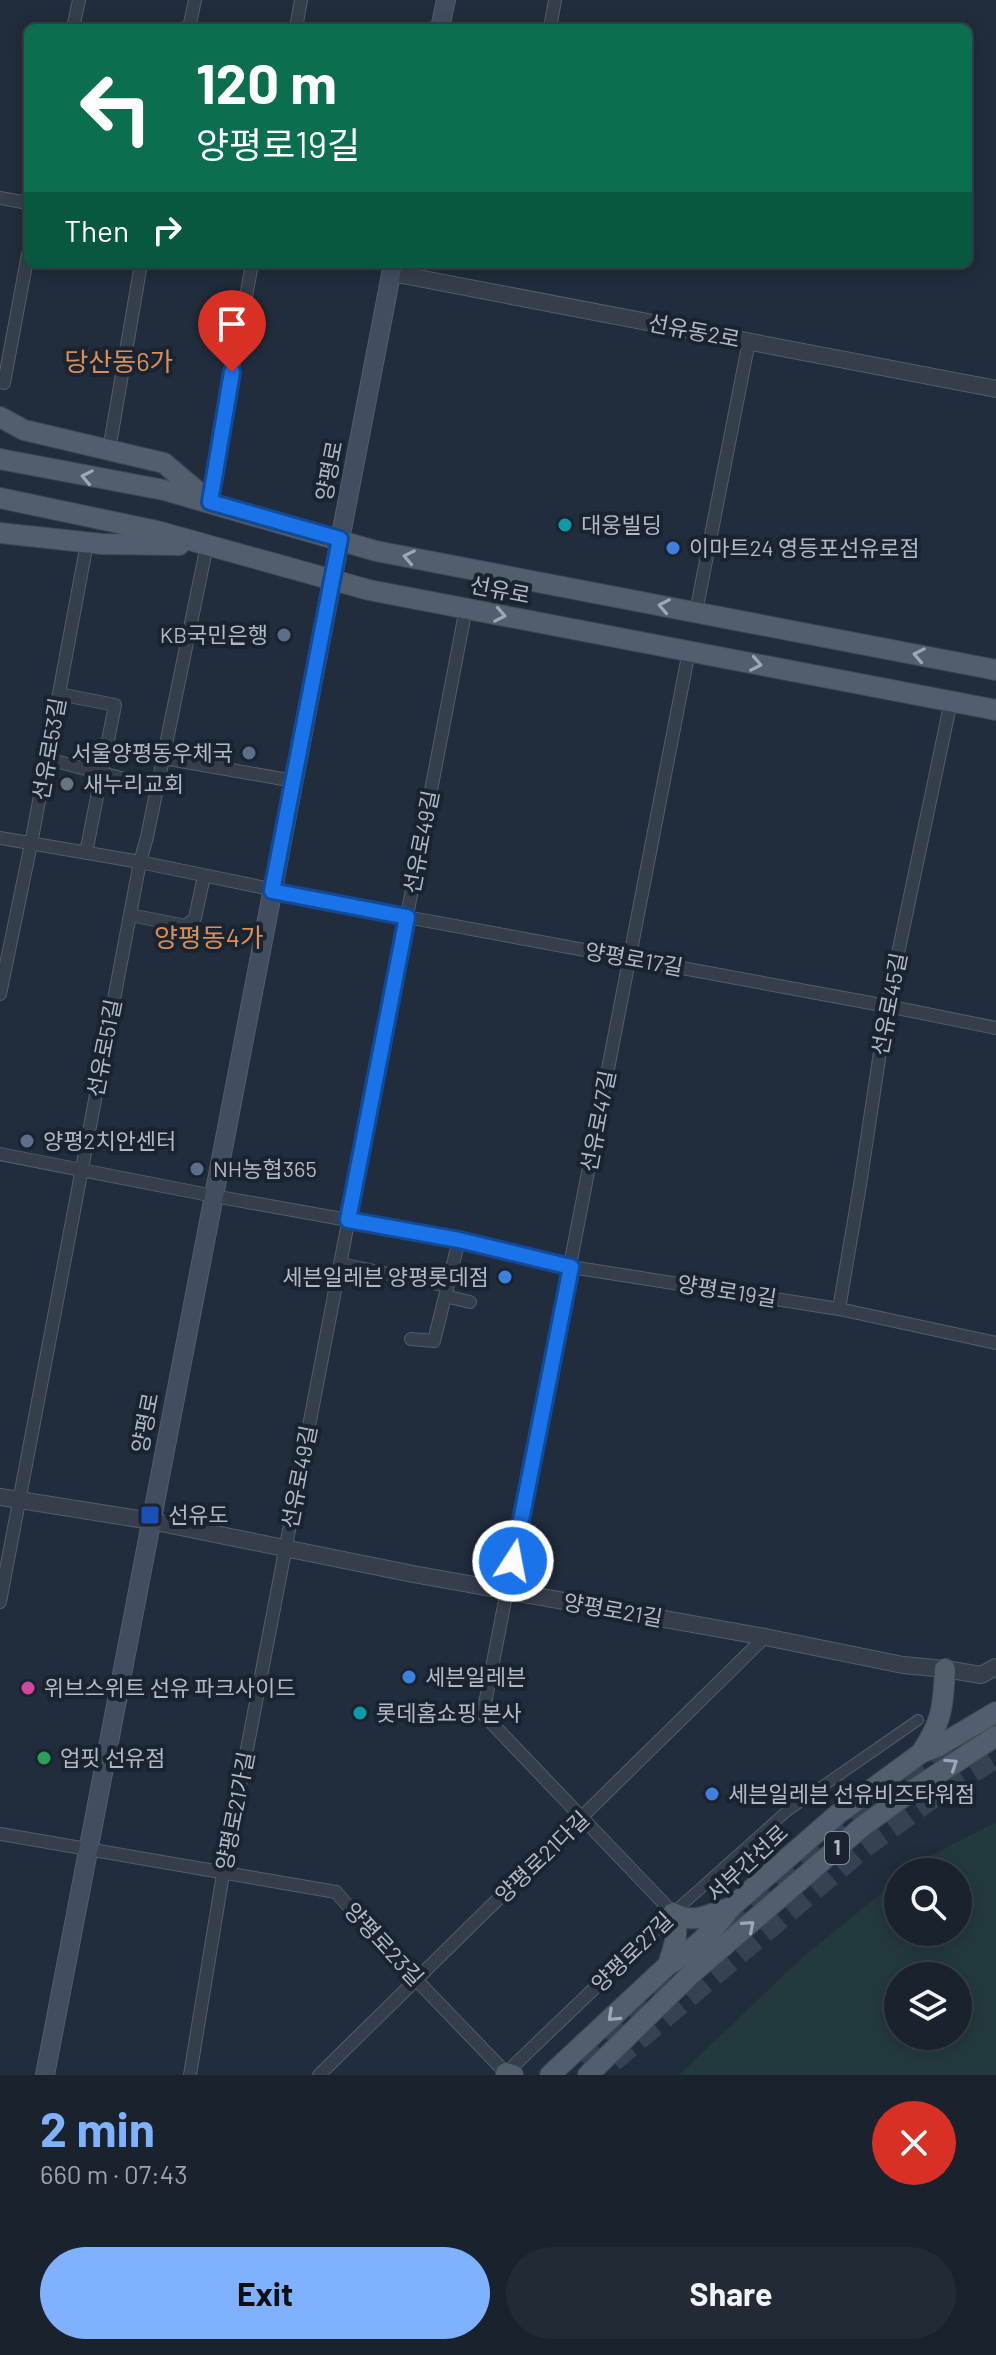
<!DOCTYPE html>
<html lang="en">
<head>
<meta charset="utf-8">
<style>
	body { margin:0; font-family:Barlow,"Noto Sans KR",sans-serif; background:#222a35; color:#f1f3f6; height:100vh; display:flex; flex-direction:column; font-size:30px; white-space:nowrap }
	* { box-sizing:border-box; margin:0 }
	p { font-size:26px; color:#9fa4aa }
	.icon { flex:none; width:44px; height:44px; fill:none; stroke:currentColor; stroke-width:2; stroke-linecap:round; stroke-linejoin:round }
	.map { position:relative; height:2075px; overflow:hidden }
	.side { display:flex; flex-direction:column; background:#19222d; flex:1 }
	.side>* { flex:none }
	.guide { position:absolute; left:24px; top:24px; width:948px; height:244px; border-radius:12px; box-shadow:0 4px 20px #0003,0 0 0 2px #373f49; background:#0b6e4f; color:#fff; overflow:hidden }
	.controls { position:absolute; left:884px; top:1858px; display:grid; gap:16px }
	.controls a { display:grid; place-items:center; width:88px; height:88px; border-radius:50%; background:#19222d; box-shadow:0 4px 20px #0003,0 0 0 2px #373f49; font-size:40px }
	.pin { position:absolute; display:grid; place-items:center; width:68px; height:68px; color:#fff; margin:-82px -34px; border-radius:50% 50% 50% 0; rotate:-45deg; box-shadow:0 0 8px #0007 }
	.pin .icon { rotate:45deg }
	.me { position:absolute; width:88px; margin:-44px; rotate:11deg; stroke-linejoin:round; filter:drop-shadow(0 0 6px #0008) }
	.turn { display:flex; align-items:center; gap:28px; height:168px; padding:0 40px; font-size:36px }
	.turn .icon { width:104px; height:104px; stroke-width:2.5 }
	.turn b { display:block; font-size:56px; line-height:68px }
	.then { display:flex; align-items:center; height:76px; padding:0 40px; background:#0003; gap:16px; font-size:30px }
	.round { display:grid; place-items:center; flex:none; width:84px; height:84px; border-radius:42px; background:#222a35 }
	.head { display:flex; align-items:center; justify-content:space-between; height:136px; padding:0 40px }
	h1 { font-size:48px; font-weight:700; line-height:60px; color:#7fb1fe }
	.primary-button { display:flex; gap:16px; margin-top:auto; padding:16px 40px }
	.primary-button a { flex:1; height:92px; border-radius:48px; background:#7fb1fe; color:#111; font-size:32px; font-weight:700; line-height:92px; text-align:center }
	.primary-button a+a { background:#222a35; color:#f1f3f6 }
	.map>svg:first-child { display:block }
	.green { fill:#233a3d; fill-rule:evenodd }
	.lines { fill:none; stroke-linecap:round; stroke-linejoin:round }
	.trunk-tunnel { stroke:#364251; stroke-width:22; stroke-dasharray:22 11; stroke-linecap:butt }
	.pedestrian-casing { stroke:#535c6a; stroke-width:12 }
	.minor-casing { stroke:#535c6a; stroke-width:14 }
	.tertiary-casing { stroke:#535c6a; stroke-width:18 }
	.secondary-casing { stroke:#535c6a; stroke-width:20 }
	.primary-casing { stroke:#3e4855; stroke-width:22 }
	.pedestrian { stroke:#353f4c; stroke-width:10 }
	.minor { stroke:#353f4c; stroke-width:12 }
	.tertiary { stroke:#353f4c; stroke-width:16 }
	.secondary { stroke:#424e5f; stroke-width:18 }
	.primary { stroke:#525e6c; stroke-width:20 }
	.oneway { stroke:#9da7b6 }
	.route-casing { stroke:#114b97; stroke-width:20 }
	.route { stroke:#1a73e8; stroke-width:14 }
	.culture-dot { fill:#0f9aa8; stroke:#1a2431; stroke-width:3 }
	.shop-dot { fill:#3f7fe0; stroke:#1a2431; stroke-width:3 }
	.service-dot { fill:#5c6f8a; stroke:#1a2431; stroke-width:3 }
	.worship-dot { fill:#6b7280; stroke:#1a2431; stroke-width:3 }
	.transit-dot { fill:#1a4fb4; stroke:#1a2431; stroke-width:3 }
	.hotel-dot { fill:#d1479c; stroke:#1a2431; stroke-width:3 }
	.leisure-dot { fill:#2e9e5b; stroke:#1a2431; stroke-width:3 }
	.labels { text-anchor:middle; stroke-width:8; stroke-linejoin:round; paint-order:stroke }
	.shield { fill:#1a2431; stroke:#838c9b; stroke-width:2 }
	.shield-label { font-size:20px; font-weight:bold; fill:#b0b9c8 }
	.street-label { font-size:22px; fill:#b0b9c8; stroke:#1a2431 }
	.poi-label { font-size:22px; fill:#b0b9c8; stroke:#1a2431; text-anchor:start }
	.quarter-label { font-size:26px; fill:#da8f59; stroke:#1a2431 }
</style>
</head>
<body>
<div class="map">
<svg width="996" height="2075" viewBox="0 0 996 2075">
	<rect width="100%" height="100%" fill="#212d3c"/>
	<path class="green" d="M 996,1822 L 996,2075 L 679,2075 L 804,1956 L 898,1880 L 898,1932 L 958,1932 L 958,1872 L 909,1872 L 927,1858 ZM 898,1976 L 958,1976 L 958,2036 L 898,2036 Z"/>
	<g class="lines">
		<path class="trunk-tunnel" d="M 580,2059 L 793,1867 L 879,1798 L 958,1742
			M 613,2061 L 864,1847 L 933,1797 L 996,1757"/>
		<g class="pedestrian-casing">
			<path id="pedestrian" d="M 673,1913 L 787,1811 L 918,1720"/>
		</g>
		<g class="minor-casing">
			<path id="minor" d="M 73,28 L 79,0
				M 189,28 L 195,0
				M 296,28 L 301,0
				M 550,28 L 555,0
				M 0,198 L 28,203
				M 0,382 L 4,383 L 28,254
				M 109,450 L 141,264
				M 210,502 L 217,454 L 252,264
				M 696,612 L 749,341
				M 59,694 L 115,705 L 86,853
				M 163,758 L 294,781
				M 47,759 L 156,787
				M 0,838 L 140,862 L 401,916 L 887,1006 L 996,1028
				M 130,915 L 186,926 L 195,918 L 204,876
				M 0,994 L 31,844 L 87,543
				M 0,1154 L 214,1196 L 459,1240 L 571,1267 L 839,1309 L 996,1343
				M 340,1264 L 447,1286
				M 445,1296 L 470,1302
				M 839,1309 L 860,1185 L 887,1006 L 951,701
				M 411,1339 L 434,1341 L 459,1240
				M 0,1602 L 140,862 L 147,837 L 207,545
				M 0,1834 L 336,1892 L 377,1939 L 506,2073 L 673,1913 L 483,1714 L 689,651
				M 190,2075 L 223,1874 L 466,608
				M 319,2075 L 765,1637"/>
		</g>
		<g class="tertiary-casing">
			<path id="tertiary" d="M 392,273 L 996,389
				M 0,1497 L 151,1521 L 413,1574 L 765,1637 L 903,1665 L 945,1669 L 981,1675 L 996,1667"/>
		</g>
		<g class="secondary-casing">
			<path id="secondary" d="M 440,28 L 446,0
				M 45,2075 L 393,264"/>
		</g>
		<g class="primary-casing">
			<path id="primary" d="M 0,417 L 24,430 L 164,463 L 204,497
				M 0,459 L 164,490 L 376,551 L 996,670
				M 0,498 L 157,531 L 369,590 L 996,710
				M 0,533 L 102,544 L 179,545
				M 921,1753 C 943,1720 943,1706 945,1669
				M 673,1913 C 696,1925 707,1914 730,1908
				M 668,1965 C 674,1945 680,1935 673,1913
				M 506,2073 L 513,2075
				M 550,2075 L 668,1965 C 691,1952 715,1930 730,1908 L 838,1814 L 921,1753 L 937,1747 L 996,1712
				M 588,2075 L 689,1976 L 863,1826 L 910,1792 L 996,1736"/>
		</g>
		<use href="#pedestrian" class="pedestrian"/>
		<use href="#minor" class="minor"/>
		<use href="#tertiary" class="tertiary"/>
		<use href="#secondary" class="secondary"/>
		<use href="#primary" class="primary"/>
	</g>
	<defs><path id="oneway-chevron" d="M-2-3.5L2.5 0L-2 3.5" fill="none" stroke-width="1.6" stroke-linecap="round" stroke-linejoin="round" transform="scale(2)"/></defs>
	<g class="oneway">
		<use href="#oneway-chevron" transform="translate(87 477) rotate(-169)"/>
		<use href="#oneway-chevron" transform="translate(409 557) rotate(-169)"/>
		<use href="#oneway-chevron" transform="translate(664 606) rotate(-169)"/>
		<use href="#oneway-chevron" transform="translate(500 615) rotate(11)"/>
		<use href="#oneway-chevron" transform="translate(919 655) rotate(-169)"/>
		<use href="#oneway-chevron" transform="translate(756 664) rotate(11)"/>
		<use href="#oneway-chevron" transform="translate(952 1764) rotate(-33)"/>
		<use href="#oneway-chevron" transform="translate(749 1926) rotate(-41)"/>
		<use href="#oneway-chevron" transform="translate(613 2016) rotate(137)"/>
	</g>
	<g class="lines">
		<g class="route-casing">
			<path id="route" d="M 232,372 L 210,502 L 340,539 L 272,891 L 407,917 L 348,1220 L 459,1240 L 571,1267 L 513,1561"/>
		</g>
		<use href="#route" class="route"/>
	</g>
	<g class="culture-dot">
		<circle cx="565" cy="525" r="8"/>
		<circle cx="360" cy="1713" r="8"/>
	</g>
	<g class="shop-dot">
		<circle cx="673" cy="548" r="8"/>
		<circle cx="505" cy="1277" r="8"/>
		<circle cx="409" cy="1677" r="8"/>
		<circle cx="712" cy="1794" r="8"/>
	</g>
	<g class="service-dot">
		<circle cx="284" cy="635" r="8"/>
		<circle cx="249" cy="753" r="8"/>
		<circle cx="27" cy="1141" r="8"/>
		<circle cx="197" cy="1169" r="8"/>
	</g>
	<circle class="worship-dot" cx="67" cy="784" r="8"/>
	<rect class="transit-dot" x="140" y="1505" width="20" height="20" rx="4"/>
	<circle class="hotel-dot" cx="28" cy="1688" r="8"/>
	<circle class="leisure-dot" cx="44" cy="1758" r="8"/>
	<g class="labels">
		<rect class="shield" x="825" y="1832" width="24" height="32" rx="6"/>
		<g class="shield-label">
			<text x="837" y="1855">1</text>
		</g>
		<g class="street-label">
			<text transform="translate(694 331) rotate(11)" y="8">선유동2로</text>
			<text transform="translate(329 471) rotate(-79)" y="8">양평로</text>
			<text transform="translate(500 590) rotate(11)" y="8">선유로</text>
			<text transform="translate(49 749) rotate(-80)" y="8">선유로53길</text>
			<text transform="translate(421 842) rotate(-79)" y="8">선유로49길</text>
			<text transform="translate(634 959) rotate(10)" y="8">양평로17길</text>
			<text transform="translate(889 1004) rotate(-79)" y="8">선유로45길</text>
			<text transform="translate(104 1048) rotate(-79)" y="8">선유로51길</text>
			<text transform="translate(598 1121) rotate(-79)" y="8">선유로47길</text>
			<text transform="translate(727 1291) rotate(9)" y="8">양평로19길</text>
			<text transform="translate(145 1423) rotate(-79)" y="8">양평로</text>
			<text transform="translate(299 1477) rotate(-79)" y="8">선유로49길</text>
			<text transform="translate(613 1610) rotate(10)" y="8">양평로21길</text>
			<text transform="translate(235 1811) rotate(-79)" y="8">양평로21가길</text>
			<text transform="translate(542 1857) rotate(-44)" y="8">양평로21다길</text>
			<text transform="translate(747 1863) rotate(-43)" y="8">서부간선로</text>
			<text transform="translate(384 1944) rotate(47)" y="8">양평로23길</text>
			<text transform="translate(632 1952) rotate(-44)" y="8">양평로27길</text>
		</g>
		<g class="poi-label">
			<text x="581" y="533">대웅빌딩</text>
			<text x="689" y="556">이마트24 영등포선유로점</text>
			<text x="268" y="643" text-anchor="end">KB국민은행</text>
			<text x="233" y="761" text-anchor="end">서울양평동우체국</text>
			<text x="83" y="792">새누리교회</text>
			<text x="43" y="1149">양평2치안센터</text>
			<text x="213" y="1177">NH농협365</text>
			<text x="489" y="1285" text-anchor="end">세븐일레븐 양평롯데점</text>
			<text x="168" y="1523">선유도</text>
			<text x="425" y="1685">세븐일레븐</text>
			<text x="44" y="1696">위브스위트 선유 파크사이드</text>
			<text x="376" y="1721">롯데홈쇼핑 본사</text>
			<text x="60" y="1766">업핏 선유점</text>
			<text x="728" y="1802">세븐일레븐 선유비즈타워점</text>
		</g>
		<g class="quarter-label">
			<text x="119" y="371">당산동6가</text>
			<text x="209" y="947">양평동4가</text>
		</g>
	</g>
</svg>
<div class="controls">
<a><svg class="icon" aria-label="search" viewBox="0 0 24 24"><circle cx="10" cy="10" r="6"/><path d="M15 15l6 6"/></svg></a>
<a><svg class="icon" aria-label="layers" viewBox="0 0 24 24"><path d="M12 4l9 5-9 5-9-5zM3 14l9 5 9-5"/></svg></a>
</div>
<div class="pin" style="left:232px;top:372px;background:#d93025"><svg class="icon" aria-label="arrive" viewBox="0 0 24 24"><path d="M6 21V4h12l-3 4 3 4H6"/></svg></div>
<svg class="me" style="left:513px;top:1561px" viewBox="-20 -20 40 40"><circle r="17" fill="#1a73e8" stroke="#fff" stroke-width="3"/><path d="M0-11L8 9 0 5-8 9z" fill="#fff"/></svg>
<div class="guide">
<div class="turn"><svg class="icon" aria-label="left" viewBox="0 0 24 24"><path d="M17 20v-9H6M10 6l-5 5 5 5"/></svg><div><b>120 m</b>양평로19길</div></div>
<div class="then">Then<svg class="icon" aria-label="right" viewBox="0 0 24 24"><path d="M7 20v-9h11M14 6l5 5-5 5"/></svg></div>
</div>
</div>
<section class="side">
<div class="head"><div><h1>2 min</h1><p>660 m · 07:43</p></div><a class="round" style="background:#d93025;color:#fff"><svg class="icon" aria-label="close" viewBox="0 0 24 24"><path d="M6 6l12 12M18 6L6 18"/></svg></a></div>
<div class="primary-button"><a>Exit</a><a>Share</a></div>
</section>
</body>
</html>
